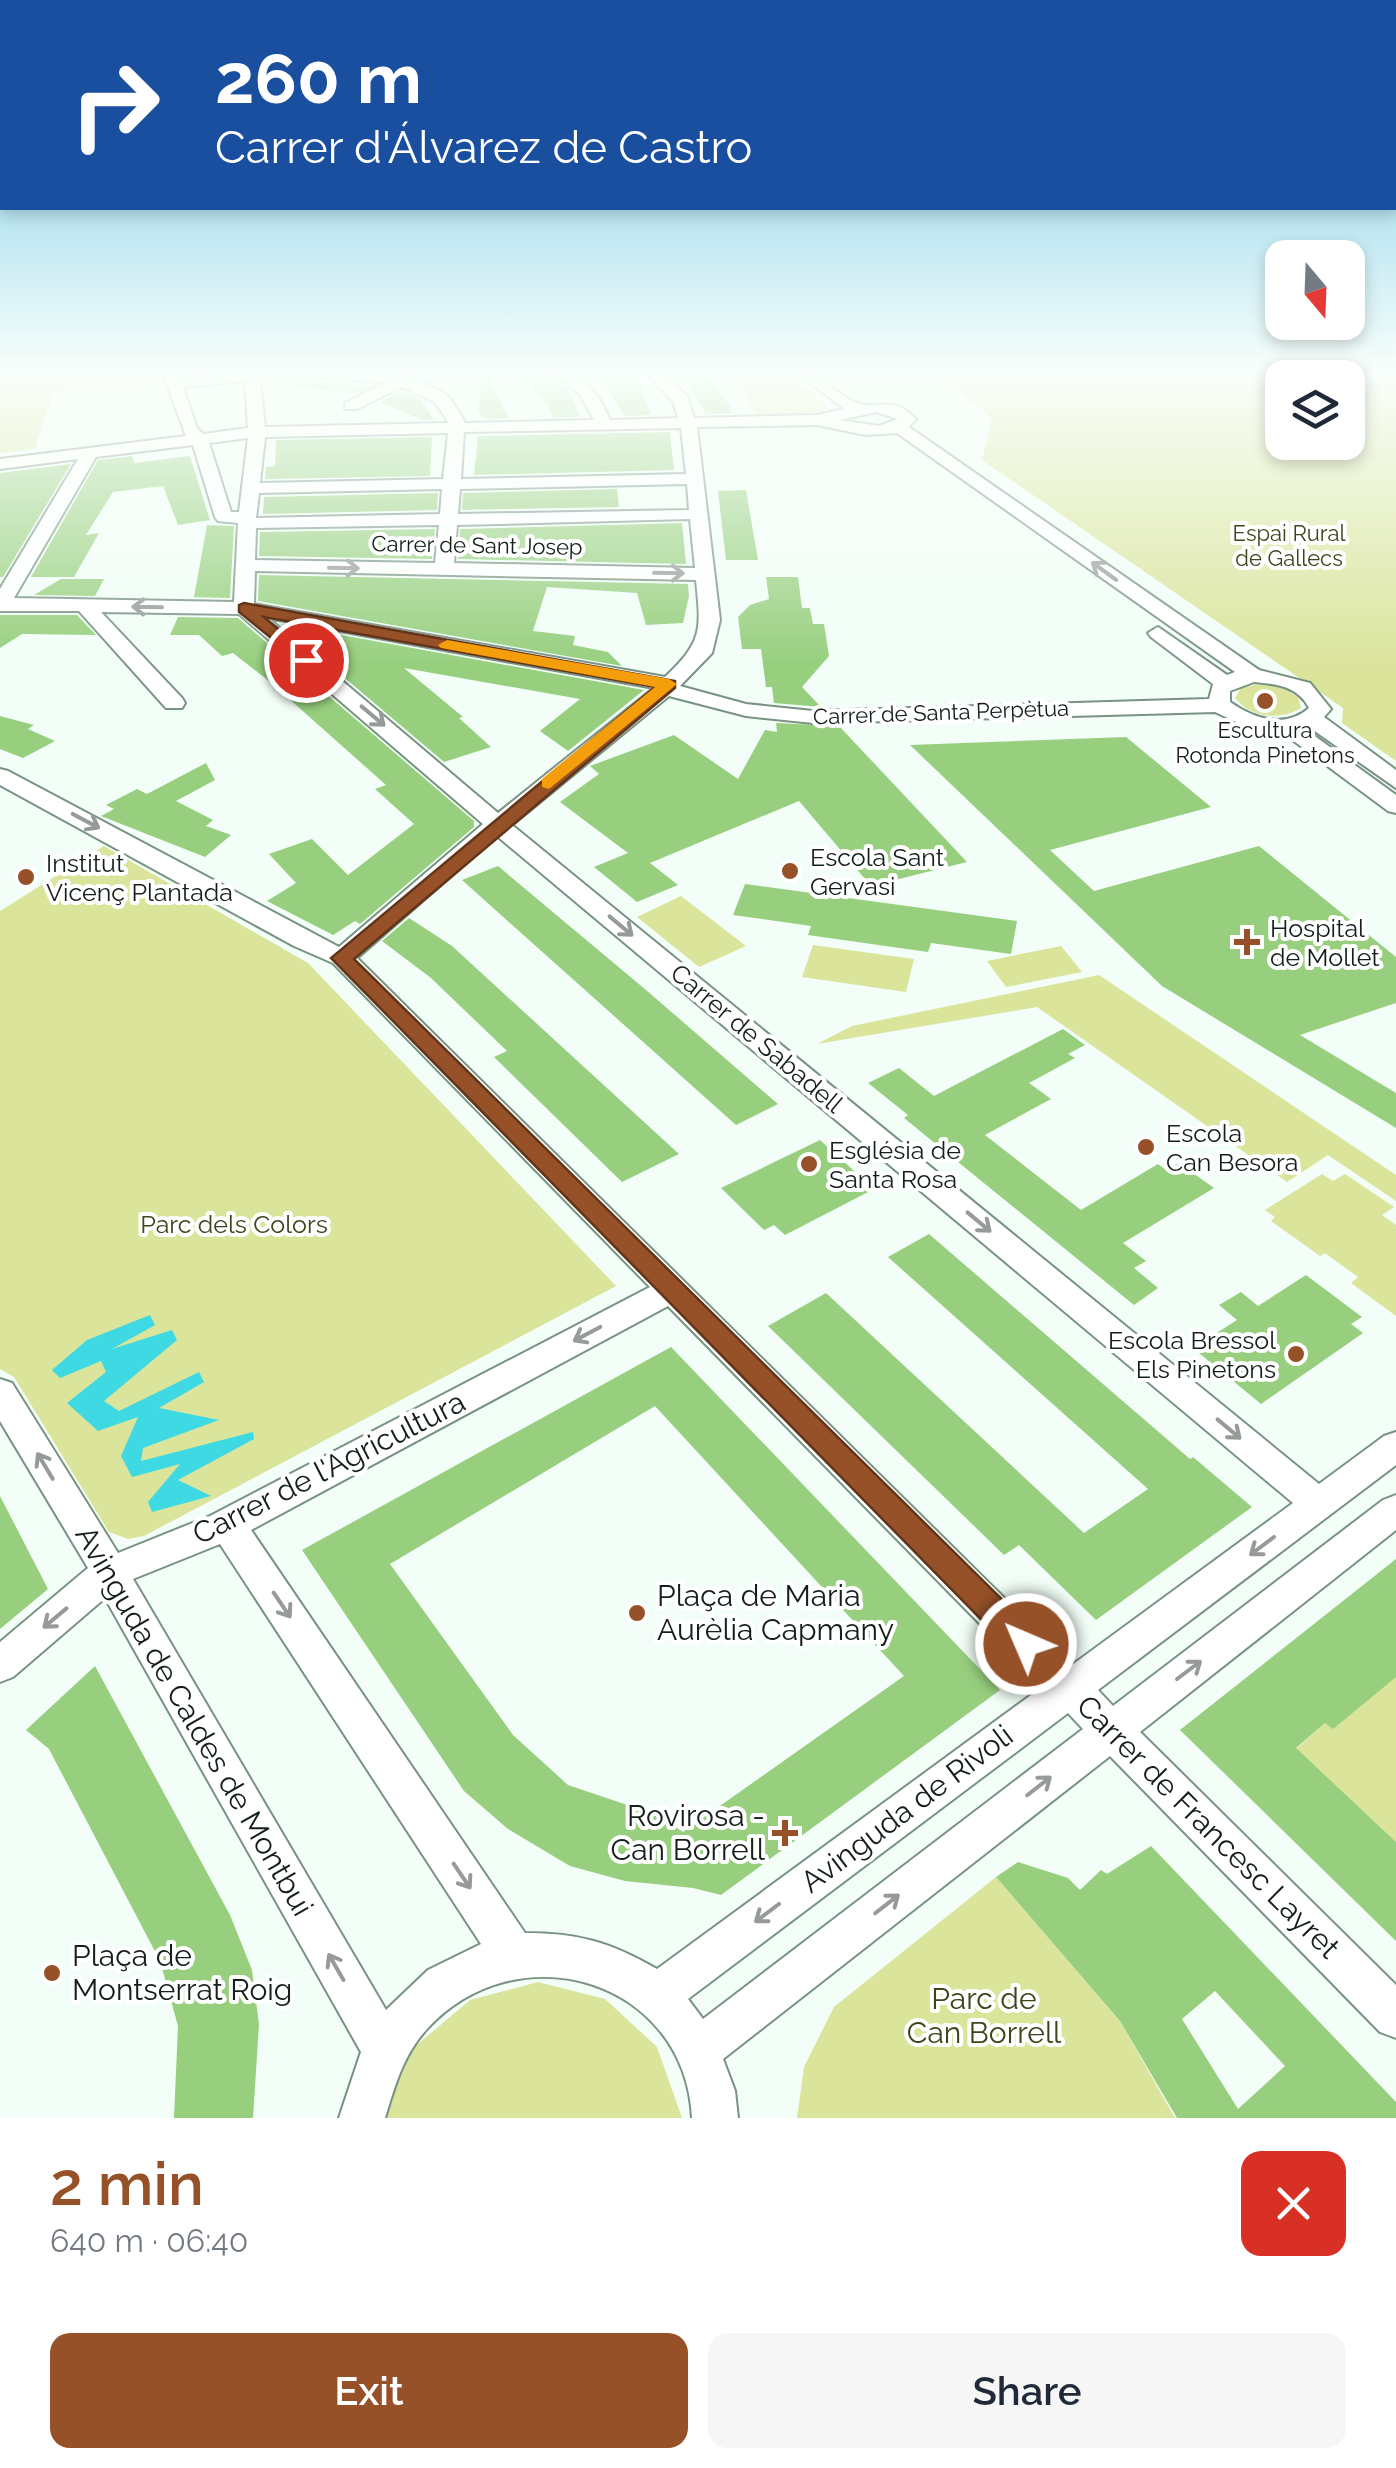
<!DOCTYPE html>
<html lang="en">
<head>
<meta charset="utf-8">
<style>
	body { margin:0; font-family:Raleway,sans-serif; background:#f6f6f7; color:#1f2937; height:100vh; display:flex; flex-direction:column; font-size:38px; white-space:nowrap }
	* { box-sizing:border-box; margin:0 }
	p { font-size:32px; color:#747a83 }
	.icon { flex:none; width:55px; height:55px; fill:none; stroke:currentColor; stroke-width:2; stroke-linecap:round; stroke-linejoin:round }
	.map { position:relative; height:2118px; overflow:hidden }
	.details { display:flex; flex-direction:column; background:#fff; flex:1 }
	.details>* { flex:none }
	.top-card { position:absolute; left:0px; top:0px; width:1398px; height:210px; box-shadow:0 5px 15px #0003; background:#1a4fa0; color:#fff; overflow:hidden }
	.needle { width:65px; rotate:161deg }
	.controls { position:absolute; left:1265px; top:240px; display:grid; gap:20px }
	.controls a { display:grid; place-items:center; width:100px; height:100px; border-radius:20px; background:#fff; box-shadow:0 5px 15px #0003; font-size:50px }
	.pin { position:absolute; display:grid; place-items:center; width:85px; height:85px; color:#fff; margin:-42px; border:5px solid #fff; border-radius:50%; box-shadow:0 2px 10px #0007 }
	.me { position:absolute; width:110px; margin:-55px; rotate:315deg; stroke-linejoin:round; filter:drop-shadow(0 0 8px #0008) }
	.turn { display:flex; align-items:center; gap:35px; height:210px; padding:0 50px; font-size:45px }
	.turn .icon { width:130px; height:130px; stroke-width:2.5 }
	.turn b { display:block; font-size:70px; line-height:85px }
	.round { display:grid; place-items:center; flex:none; width:105px; height:105px; border-radius:20px; background:#f6f6f7 }
	.summary { display:flex; align-items:center; justify-content:space-between; height:170px; padding:0 50px }
	h1 { font-size:60px; font-weight:600; line-height:75px; color:#975128 }
	.action { display:flex; gap:20px; margin-top:auto; padding:20px 50px }
	.action a { flex:1; height:115px; border-radius:20px; background:#975128; color:#fff; font-size:40px; font-weight:600; line-height:115px; text-align:center }
	.action a+a { background:#f6f6f7; color:#1f2937 }
	.map>svg:first-child { display:block }
	.green { fill:#dae49b; fill-rule:evenodd }
	.water { fill:#3fd9e4 }
	.building { fill:#97cf7e; fill-rule:evenodd }
	.lines { fill:none; stroke-linecap:round; stroke-linejoin:round }
	.minor-casing { stroke:#799383; stroke-width:4 }
	.minor { fill:#fff; fill-rule:evenodd }
	.oneway { stroke:#969a98 }
	.route { fill:#975128; stroke:#62351a; stroke-width:2.5 }
	.slow { fill:#f59e0b }
	.poi-dot { fill:#975128; stroke:#fff; stroke-width:4 }
	.labels { text-anchor:middle; stroke-width:8; stroke-linejoin:round; paint-order:stroke }
	.far-park-label { font-size:22px; fill:#40441b; stroke:#fff }
	.far-street-label { font-size:22px; fill:#151f19; stroke:#fff }
	.far-poi-label { font-size:22px; fill:#151f19; stroke:#fff }
	.poi-label { font-size:25px; fill:#151f19; stroke:#fff; text-anchor:start }
	.street-label { font-size:25px; fill:#151f19; stroke:#fff }
	.park-label { font-size:25px; fill:#40441b; stroke:#fff }
	.near-street-label { font-size:30px; fill:#151f19; stroke:#fff }
	.near-poi-label { font-size:30px; fill:#151f19; stroke:#fff; text-anchor:start }
	.near-park-label { font-size:30px; fill:#40441b; stroke:#fff }
</style>
</head>
<body>
<div class="map">
<svg width="1396" height="2118" viewBox="0 0 1396 2118">
	<rect width="100%" height="100%" fill="#f2fef7"/>
	<path class="green" d="M 0,371 L 159,371 L 163,382 L 53,393 L 35,449 L 0,453 Z
		M 726,371 L 785,371 L 828,407 L 815,415 L 757,416 L 738,379 Z
		M 889,371 L 1396,371 L 1396,761 L 1342,723 L 1343,708 L 982,460 L 992,418 L 943,379 ZM 1282,378 L 1348,378 L 1348,442 L 1282,442 Z
		M 1259,684 L 1282,687 L 1298,697 L 1301,708 C 1279,721 1252,718 1235,698 L 1241,688 Z
		M 104,846 L 308,963 L 616,1286 L 144,1536 L 128,1539 L 109,1532 L 14,1377 L 0,1369 L 0,911 Z
		M 681,896 L 746,946 L 699,967 L 637,917 Z
		M 813,945 L 914,959 L 906,992 L 802,977 Z
		M 1061,946 L 1082,972 L 1006,987 L 987,961 Z
		M 1099,975 L 1396,1175 L 1396,1201 L 1328,1155 L 1287,1182 L 1037,1007 L 817,1044 L 852,1026 Z
		M 1322,1174 L 1333,1181 L 1345,1174 L 1394,1207 L 1382,1215 L 1396,1225 L 1396,1316 L 1351,1283 L 1358,1277 L 1325,1253 L 1320,1256 L 1271,1221 L 1275,1217 L 1265,1210 Z
		M 1396,1677 L 1396,1842 L 1296,1749 L 1325,1723 Z
		M 996,1877 L 1120,2021 L 1175,2118 L 797,2118 L 804,2067 L 834,2007 Z
		M 538,1982 L 605,1999 L 657,2047 L 682,2118 L 380,2118 L 412,2049 L 470,2000 Z"/>
	<path class="water" d="M 150,1315 L 155,1325 L 112,1349 L 172,1330 L 177,1340 L 104,1401 L 119,1411 L 199,1372 L 204,1382 L 159,1408 L 219,1420 L 143,1448 L 141,1461 L 253,1432 L 254,1439 L 178,1480 L 211,1496 L 152,1512 L 148,1502 L 180,1464 L 132,1477 L 121,1456 L 138,1417 L 98,1431 L 67,1403 L 106,1372 L 101,1361 L 60,1378 L 52,1370 L 87,1340 Z"/>
	<path class="building" d="M 483,371 L 487,371 L 508,418 L 485,419 L 478,412 Z
		M 518,371 L 548,371 L 571,393 L 580,417 L 553,417 L 547,404 Z
		M 596,371 L 634,371 L 652,415 L 625,416 Z
		M 681,371 L 701,371 L 729,403 L 731,413 L 706,414 Z
		M 329,382 L 372,386 L 355,394 L 281,384 Z
		M 402,391 L 421,400 L 434,420 L 423,420 L 380,402 Z
		M 670,432 L 674,470 L 474,475 L 478,436 Z
		M 432,437 L 430,476 L 265,479 L 266,467 L 275,466 L 276,440 Z
		M 132,456 L 134,463 L 190,456 L 210,520 L 178,525 L 163,486 L 113,492 L 86,535 L 99,533 L 74,577 L 31,577 L 98,460 Z
		M 71,464 L 3,577 L 0,577 L 0,473 Z
		M 617,489 L 619,507 L 462,510 L 463,493 Z
		M 746,490 L 758,560 L 726,560 L 718,491 Z
		M 438,493 L 437,510 L 263,514 L 264,497 Z
		M 682,523 L 686,564 L 458,559 L 460,529 Z
		M 207,525 L 234,526 L 230,598 L 188,597 L 194,597 Z
		M 435,529 L 432,559 L 259,556 L 260,532 Z
		M 259,575 L 688,584 L 689,596 L 683,623 L 646,625 L 637,593 L 547,587 L 533,631 L 575,636 L 573,645 L 608,652 L 622,666 L 258,601 Z
		M 766,577 L 798,577 L 802,608 L 810,608 L 813,624 L 824,624 L 829,656 L 802,687 L 821,707 L 774,703 L 772,687 L 766,687 L 761,649 L 742,649 L 738,617 L 750,605 L 769,599 Z
		M 61,579 L 104,579 L 95,596 L 34,595 Z
		M 0,615 L 77,615 L 96,635 L 22,634 L 0,648 Z
		M 178,617 L 238,618 L 474,821 L 474,827 L 360,924 L 355,921 L 333,935 L 267,901 L 296,883 L 269,854 L 312,839 L 348,875 L 414,824 L 375,789 L 386,785 L 269,681 L 233,653 L 222,656 L 199,635 L 170,635 Z
		M 281,624 L 644,690 L 568,751 L 540,731 L 580,699 L 404,668 L 463,717 L 459,718 L 491,747 L 444,762 Z
		M 0,716 L 34,725 L 28,729 L 55,741 L 23,758 L 0,749 Z
		M 776,723 L 839,726 L 967,862 L 871,886 L 799,801 L 650,863 L 678,885 L 637,902 L 594,867 L 628,853 L 560,802 L 599,774 L 590,766 L 674,735 L 738,779 L 765,730 L 777,732 Z
		M 1126,737 L 1211,807 L 1050,850 L 1094,891 L 1259,846 L 1396,957 L 1396,1003 L 1300,1035 L 1396,1093 L 1396,1128 L 1162,986 L 910,745 Z
		M 206,763 L 215,780 L 176,801 L 213,820 L 206,826 L 231,835 L 205,857 L 101,816 L 114,809 L 106,805 L 137,789 L 147,794 Z
		M 498,866 L 646,990 L 778,1104 L 736,1125 L 462,880 Z
		M 745,884 L 1017,921 L 1011,954 L 931,943 L 928,952 L 808,935 L 811,926 L 733,915 Z
		M 409,918 L 452,946 L 679,1154 L 622,1182 L 494,1057 L 507,1051 L 431,978 L 382,941 Z
		M 1063,1029 L 1085,1045 L 1068,1054 L 1075,1058 L 1029,1083 L 1051,1099 L 985,1135 L 1081,1210 L 1158,1164 L 1166,1170 L 1179,1163 L 1214,1188 L 1123,1243 L 1146,1261 L 1134,1268 L 1158,1288 L 1134,1305 L 904,1118 L 908,1115 L 868,1083 L 899,1068 L 934,1096 Z
		M 820,1140 L 874,1189 L 785,1235 L 774,1225 L 764,1230 L 721,1188 Z
		M 929,1234 L 1190,1459 L 1193,1457 L 1252,1507 L 1096,1620 L 1019,1545 L 1004,1555 L 768,1326 L 826,1293 L 1084,1533 L 1148,1489 L 888,1257 Z
		M 1306,1275 L 1362,1317 L 1351,1324 L 1363,1333 L 1261,1404 L 1193,1348 L 1237,1320 L 1219,1305 L 1241,1292 L 1258,1306 Z
		M 671,1347 L 1000,1690 L 721,1895 L 693,1888 L 625,1881 L 570,1866 L 508,1829 L 464,1791 L 302,1550 ZM 655,1406 L 904,1676 L 683,1832 L 657,1815 L 568,1785 L 513,1735 L 390,1564 Z
		M 0,1496 L 48,1589 L 0,1629 Z
		M 1396,1559 L 1396,1677 L 1333,1729 L 1325,1723 L 1296,1748 L 1396,1842 L 1396,1941 L 1180,1730 Z
		M 95,1666 L 230,1915 L 252,1970 L 259,2024 L 253,2118 L 174,2118 L 178,2026 L 160,1961 L 49,1749 L 26,1730 Z
		M 1151,1846 L 1396,2102 L 1396,2118 L 1177,2118 L 1120,2021 L 996,1877 L 1018,1862 L 1068,1878 L 1080,1890 L 1101,1870 L 1107,1874 ZM 1215,1991 L 1285,2066 L 1238,2109 L 1182,2019 Z"/>
	<g class="lines">
		<g class="minor-casing">
			<path id="minor" d="M 162,371 L 177,371 L 180,379 C 238,371 403,355 448,397 C 455,404 461,415 465,423 L 594,420 L 581,396 L 552,371 C 582,371 599,393 610,420 L 678,418 L 673,401 L 644,371 L 660,371 L 687,396 L 694,418 L 817,415 L 844,409 L 795,371 C 824,370 832,394 857,403 C 879,411 892,394 916,419 L 909,427 L 1259,670 L 1310,683 L 1331,709 L 1324,717 L 1396,770 L 1396,788 L 1309,727 L 1305,729 L 1396,795 L 1396,813 L 1388,811 L 1283,733 L 1249,728 L 1215,712 L 813,723 L 746,716 L 669,696 L 512,825 L 1319,1484 L 1384,1436 L 1396,1432 L 1396,1465 L 1098,1690 L 1113,1706 L 1383,1500 L 1396,1495 L 1396,1530 L 1140,1732 L 1396,1985 L 1396,2038 L 1380,2032 L 1110,1756 L 723,2059 L 735,2091 L 738,2118 L 692,2118 C 685,1979 518,1930 427,2029 C 403,2055 395,2086 385,2118 L 339,2118 L 361,2052 L 105,1598 L 13,1677 L 0,1682 L 0,1642 L 88,1568 L 0,1421 L 0,1379 L 12,1383 L 118,1553 L 210,1516 L 650,1287 L 333,963 L 294,946 L 0,785 L 0,769 L 8,771 L 339,947 L 483,824 L 239,614 L 101,612 L 182,698 L 185,703 L 182,708 L 166,708 L 79,611 L 0,611 L 0,589 L 78,459 L 0,469 L 0,459 L 186,436 ZM 329,378 L 386,383 L 345,403 L 345,409 L 357,409 L 402,387 L 435,402 L 449,423 L 265,427 L 260,380 ZM 245,381 L 248,428 L 203,434 L 197,428 L 183,387 ZM 876,412 L 898,419 L 879,426 L 840,420 ZM 817,425 L 866,435 L 897,433 L 1235,672 L 1227,675 L 1158,627 L 1148,633 L 1151,637 L 1213,684 L 1209,699 L 813,711 L 746,704 L 680,686 L 712,653 L 720,620 L 697,427 ZM 681,428 L 686,474 L 461,479 L 464,432 ZM 448,433 L 443,479 L 260,483 L 265,437 ZM 248,438 L 239,512 L 231,512 L 209,443 ZM 193,445 L 215,517 L 218,521 L 238,523 L 234,602 L 14,598 L 96,457 ZM 687,484 L 689,510 L 458,514 L 460,489 ZM 442,489 L 440,514 L 256,518 L 259,493 ZM 690,519 L 695,568 L 454,563 L 457,525 ZM 439,525 L 435,563 L 255,560 L 256,528 ZM 255,571 L 696,580 C 701,630 703,641 665,677 L 254,604 ZM 268,618 L 654,688 L 498,813 ZM 1254,682 C 1276,684 1298,686 1309,708 C 1285,729 1254,719 1230,702 L 1230,691 ZM 497,836 L 1293,1503 L 1072,1665 L 357,958 ZM 668,1306 L 1042,1687 L 657,1969 C 610,1942 579,1933 525,1933 L 251,1530 ZM 220,1544 L 481,1944 L 428,1970 L 386,2010 L 133,1579 ZM 1068,1713 L 1083,1729 L 703,2019 L 688,1999 Z"/>
		</g>
		<use href="#minor" class="minor"/>
	</g>
	<defs><path id="oneway-shaft" d="M-6 0H5M1.5-3L5.5 0L1.5 3" fill="none" stroke-width="1.6" stroke-linecap="round" stroke-linejoin="round" transform="scale(2.5)"/></defs>
	<g class="oneway">
		<use href="#oneway-shaft" transform="translate(344 568) rotate(1)"/>
		<use href="#oneway-shaft" transform="translate(1104 571) rotate(-144)"/>
		<use href="#oneway-shaft" transform="translate(669 573) rotate(1)"/>
		<use href="#oneway-shaft" transform="translate(147 607) rotate(-179)"/>
		<use href="#oneway-shaft" transform="translate(373 716) rotate(40)"/>
		<use href="#oneway-shaft" transform="translate(86 821) rotate(28)"/>
		<use href="#oneway-shaft" transform="translate(621 926) rotate(40)"/>
		<use href="#oneway-shaft" transform="translate(979 1222) rotate(40)"/>
		<use href="#oneway-shaft" transform="translate(587 1334) rotate(152)"/>
		<use href="#oneway-shaft" transform="translate(1229 1429) rotate(40)"/>
		<use href="#oneway-shaft" transform="translate(45 1466) rotate(-121)"/>
		<use href="#oneway-shaft" transform="translate(1262 1546) rotate(143)"/>
		<use href="#oneway-shaft" transform="translate(282 1605) rotate(56)"/>
		<use href="#oneway-shaft" transform="translate(55 1618) rotate(140)"/>
		<use href="#oneway-shaft" transform="translate(1189 1670) rotate(-37)"/>
		<use href="#oneway-shaft" transform="translate(1039 1786) rotate(-38)"/>
		<use href="#oneway-shaft" transform="translate(462 1876) rotate(56)"/>
		<use href="#oneway-shaft" transform="translate(887 1904) rotate(-38)"/>
		<use href="#oneway-shaft" transform="translate(767 1913) rotate(143)"/>
		<use href="#oneway-shaft" transform="translate(336 1967) rotate(-120)"/>
	</g>
	<linearGradient id="sky" x2="0" y2="1"><stop stop-color="#64c3e6"/><stop offset="0.56" stop-color="#f9fffb"/><stop offset="1" stop-color="#f9fffb" stop-opacity="0"/></linearGradient>
	<rect width="1396" height="667" fill="url(#sky)"/>
	<path class="route" d="M 244,603 L 675,681 L 675,688 L 354,959 L 1037,1634 L 1041,1644 L 1037,1654 L 1026,1658 L 1015,1654 L 331,958 L 655,687 L 264,617 L 312,657 L 312,664 L 306,666 L 239,612 L 239,605 Z"/>
	<path class="slow" d="M 447,640 L 669,679 L 677,684 L 549,789 L 542,787 L 542,779 L 655,687 L 441,648 L 438,645 Z"/>
	<g class="poi-dot">
		<circle cx="1265" cy="701" r="10"/>
		<circle cx="790" cy="871" r="10"/>
		<circle cx="26" cy="877" r="10"/>
		<path d="M1242 927h10v10h10v10h-10v10h-10v-10h-10v-10h10z"/>
		<circle cx="1146" cy="1147" r="10"/>
		<circle cx="809" cy="1164" r="10"/>
		<circle cx="1296" cy="1354" r="10"/>
		<circle cx="637" cy="1613" r="10"/>
		<path d="M780 1818h10v10h10v10h-10v10h-10v-10h-10v-10h10z"/>
		<circle cx="52" cy="1973" r="10"/>
	</g>
	<g class="labels">
		<g class="far-park-label">
			<text x="1289" y="541">Espai Rural<tspan x="1289" dy="25">de Gallecs</tspan></text>
		</g>
		<g class="far-street-label">
			<text transform="translate(477 545) rotate(1)" y="8">Carrer de Sant Josep</text>
			<text transform="translate(941 712) rotate(-2)" y="8">Carrer de Santa Perpètua</text>
		</g>
		<g class="far-poi-label">
			<text x="1265" y="738">Escultura<tspan x="1265" dy="25">Rotonda Pinetons</tspan></text>
		</g>
		<g class="poi-label">
			<text x="810" y="866">Escola Sant<tspan x="810" dy="29">Gervasi</tspan></text>
			<text x="46" y="872">Institut<tspan x="46" dy="29">Vicenç Plantada</tspan></text>
			<text x="1270" y="937">Hospital<tspan x="1270" dy="29">de Mollet</tspan></text>
			<text x="1166" y="1142">Escola<tspan x="1166" dy="29">Can Besora</tspan></text>
			<text x="829" y="1159">Església de<tspan x="829" dy="29">Santa Rosa</tspan></text>
			<text x="1276" y="1349" text-anchor="end">Escola Bressol<tspan x="1276" dy="29">Els Pinetons</tspan></text>
		</g>
		<g class="street-label">
			<text transform="translate(757 1038) rotate(40)" y="9">Carrer de Sabadell</text>
		</g>
		<g class="park-label">
			<text x="234" y="1233">Parc dels Colors</text>
		</g>
		<g class="near-street-label">
			<text transform="translate(329 1468) rotate(-27)" y="10">Carrer de l'Agricultura</text>
			<text transform="translate(194 1721) rotate(60)" y="10">Avinguda de Caldes de Montbui</text>
			<text transform="translate(907 1809) rotate(-37)" y="10">Avinguda de Rivoli</text>
			<text transform="translate(1208 1827) rotate(45)" y="10">Carrer de Francesc Layret</text>
		</g>
		<g class="near-poi-label">
			<text x="657" y="1606">Plaça de Maria<tspan x="657" dy="34">Aurèlia Capmany</tspan></text>
			<text x="765" y="1826" text-anchor="end">Rovirosa -<tspan x="765" dy="34">Can Borrell</tspan></text>
			<text x="72" y="1966">Plaça de<tspan x="72" dy="34">Montserrat Roig</tspan></text>
		</g>
		<g class="near-park-label">
			<text x="984" y="2009">Parc de<tspan x="984" dy="34">Can Borrell</tspan></text>
		</g>
	</g>
</svg>
<div class="controls">
<a><svg class="needle" viewBox="-14 -14 28 28"><path d="M0-13l5 13h-10z" fill="#e53935"/><path d="M0 13l5-13h-10z" fill="#747a83"/></svg></a>
<a><svg class="icon" aria-label="layers" viewBox="0 0 24 24"><path d="M12 4l9 5-9 5-9-5zM3 14l9 5 9-5"/></svg></a>
</div>
<div class="pin" style="left:306px;top:660px;background:#d93025"><svg class="icon" aria-label="arrive" viewBox="0 0 24 24"><path d="M6 21V4h12l-3 4 3 4H6"/></svg></div>
<svg class="me" style="left:1026px;top:1644px" viewBox="-20 -20 40 40"><circle r="17" fill="#975128" stroke="#fff" stroke-width="3"/><path d="M0-11L8 9 0 5-8 9z" fill="#fff"/></svg>
<div class="top-card">
<div class="turn"><svg class="icon" aria-label="right" viewBox="0 0 24 24"><path d="M7 20v-9h11M14 6l5 5-5 5"/></svg><div><b>260 m</b>Carrer d'Álvarez de Castro</div></div>
</div>
</div>
<section class="details">
<div class="summary"><div><h1>2 min</h1><p>640 m · 06:40</p></div><a class="round" style="background:#d93025;color:#fff"><svg class="icon" aria-label="close" viewBox="0 0 24 24"><path d="M6 6l12 12M18 6L6 18"/></svg></a></div>
<div class="action"><a>Exit</a><a>Share</a></div>
</section>
</body>
</html>
